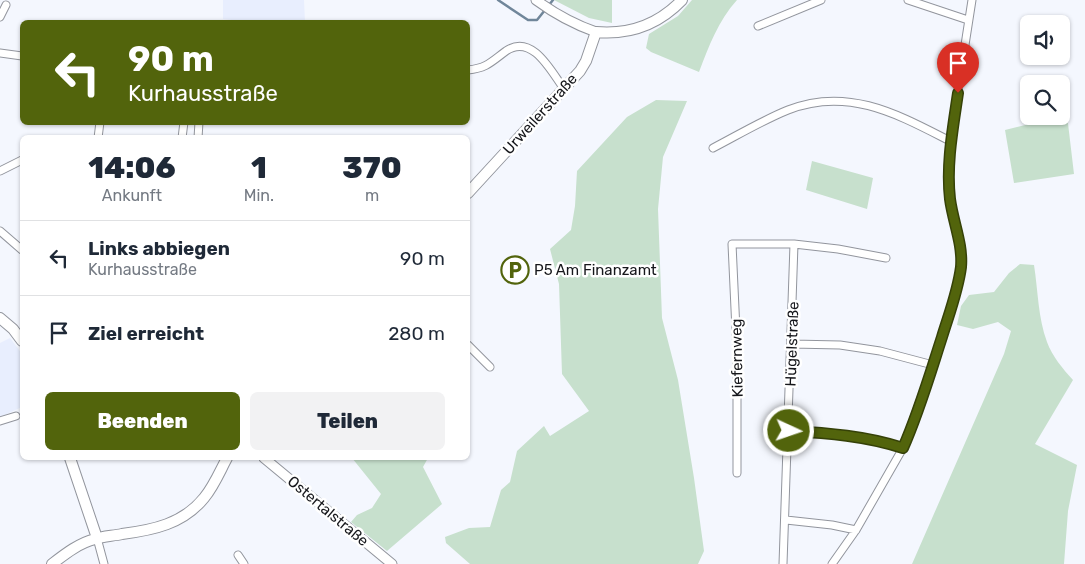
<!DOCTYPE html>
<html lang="de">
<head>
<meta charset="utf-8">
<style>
	body { margin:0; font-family:Rubik,sans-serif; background:#f2f2f3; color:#1f2937; height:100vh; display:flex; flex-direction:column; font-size:19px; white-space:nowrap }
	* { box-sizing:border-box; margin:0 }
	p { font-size:16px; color:#747a83 }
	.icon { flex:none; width:28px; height:28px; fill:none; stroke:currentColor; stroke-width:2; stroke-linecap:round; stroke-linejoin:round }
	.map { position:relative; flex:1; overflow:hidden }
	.panel { position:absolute; left:20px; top:135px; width:450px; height:325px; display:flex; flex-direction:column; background:#fff; border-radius:8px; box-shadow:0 1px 4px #0004 }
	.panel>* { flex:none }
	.hud { position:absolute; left:20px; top:20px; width:450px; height:105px; border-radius:8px; box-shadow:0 1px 4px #0004; background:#52640c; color:#fff; overflow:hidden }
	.fabs { position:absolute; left:1020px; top:15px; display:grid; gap:10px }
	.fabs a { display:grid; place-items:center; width:50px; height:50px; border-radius:8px; background:#fff; box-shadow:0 1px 4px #0004; font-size:25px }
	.pin { position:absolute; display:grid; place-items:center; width:42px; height:42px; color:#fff; margin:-51px -21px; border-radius:50% 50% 50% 0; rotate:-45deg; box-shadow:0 0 5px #0007 }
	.pin .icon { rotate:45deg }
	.me { position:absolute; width:55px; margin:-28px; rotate:93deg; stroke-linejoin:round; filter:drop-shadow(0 0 4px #0008) }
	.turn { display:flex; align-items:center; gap:18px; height:105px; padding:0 25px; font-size:22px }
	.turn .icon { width:65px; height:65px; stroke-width:2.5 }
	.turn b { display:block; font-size:35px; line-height:42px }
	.eta { display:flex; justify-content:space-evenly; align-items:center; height:85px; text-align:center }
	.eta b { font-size:30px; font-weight:800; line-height:35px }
	.action { display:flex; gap:10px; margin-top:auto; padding:10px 25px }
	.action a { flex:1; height:58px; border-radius:8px; background:#52640c; color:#fff; font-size:20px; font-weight:800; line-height:58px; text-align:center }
	.action a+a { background:#f2f2f3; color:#1f2937 }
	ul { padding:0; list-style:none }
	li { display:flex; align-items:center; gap:15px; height:75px; padding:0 25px; border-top:1px solid #e0e1e3 }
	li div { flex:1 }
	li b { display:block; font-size:19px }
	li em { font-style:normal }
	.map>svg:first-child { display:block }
	.built { fill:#e8eefe }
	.green { fill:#c7e0cd }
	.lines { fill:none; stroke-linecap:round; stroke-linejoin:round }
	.stream { stroke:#70869a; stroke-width:2.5 }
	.minor-casing { stroke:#92959d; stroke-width:9 }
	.tertiary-casing { stroke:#92959d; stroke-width:11 }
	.secondary-casing { stroke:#92959d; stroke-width:12 }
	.minor { stroke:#fff; stroke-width:7 }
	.tertiary { stroke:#fff; stroke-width:9 }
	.secondary { stroke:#fff; stroke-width:10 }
	.route-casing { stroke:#354108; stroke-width:12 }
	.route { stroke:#52640c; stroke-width:9 }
	.labels { text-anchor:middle; stroke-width:5; stroke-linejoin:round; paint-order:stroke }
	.street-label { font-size:15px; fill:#16171b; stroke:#fff }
	.poi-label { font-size:15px; fill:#16171b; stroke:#fff; text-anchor:start }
</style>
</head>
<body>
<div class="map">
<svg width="1085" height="564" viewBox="0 0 1085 564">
	<rect width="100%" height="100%" fill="#f4f7fe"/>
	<path class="built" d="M 223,0 L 304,0 L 305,22 L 249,22 L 223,19 Z
		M 10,338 L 22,354 L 22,407 L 0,417 L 0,343 Z"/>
	<path class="green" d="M 554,0 L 612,0 L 612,23 L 589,18 Z
		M 692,0 L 737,0 C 718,21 709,46 699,72 L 651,52 L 646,48 L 649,34 L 678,16 Z
		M 656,100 L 687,101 L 663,157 L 658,209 L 662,318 L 678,380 L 694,478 L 704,551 L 698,564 L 470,564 L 446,543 L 445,537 L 469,528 L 490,527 L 501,490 L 510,482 L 517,451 L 544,426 L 550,436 L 589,411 L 562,374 L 559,284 L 550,249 L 571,230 L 575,206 L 577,171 L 627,117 Z
		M 1067,115 L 1074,174 L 1014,183 L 1005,130 Z
		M 812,161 L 873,178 L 867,209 L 806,190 Z
		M 1020,264 L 1034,265 C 1038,290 1038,318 1047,342 C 1052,356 1063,369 1073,380 L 1035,444 L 1077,465 L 1068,511 L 1064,564 L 912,564 L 1004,354 L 1011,331 L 998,322 L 973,329 L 957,325 L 961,306 L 969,295 L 994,292 L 1009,273 Z
		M 352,458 L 428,458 L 423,467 L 442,504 L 387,551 L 351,522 L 357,515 L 372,508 L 381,494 Z"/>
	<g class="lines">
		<path class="stream" d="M 498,0 L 528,20 L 537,20 L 553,0"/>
		<g class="minor-casing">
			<path id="minor" d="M 908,0 L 968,20
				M 0,17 L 6,5
				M 758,26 L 821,0
				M 0,53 L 22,56
				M 468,70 C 487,68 491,62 506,51 C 532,33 551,71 564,89
				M 98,138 L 100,122
				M 182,138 L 184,122
				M 198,138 L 199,122
				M 713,148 C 738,135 763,120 788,110 C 848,86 899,115 950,141
				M 0,171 L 22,160
				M 0,231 L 22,250
				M 792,344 L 840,345 L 880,351 L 933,365
				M 468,345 L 490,367
				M 0,421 L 16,416
				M 789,431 C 828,433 866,436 903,448
				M 737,473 L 737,352 L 732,244 L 794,244 L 838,249 L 886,258
				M 786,520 L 832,525 L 856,530
				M 97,538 L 104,564
				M 238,555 L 244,564
				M 783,564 L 794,244
				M 832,564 L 856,530 L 903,448 L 933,365 L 956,290 L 961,266 L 960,243 L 950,200 L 949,176 L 950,141 L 972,0"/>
		</g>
		<g class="tertiary-casing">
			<path id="tertiary" d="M 536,0 C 555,14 573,24 596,32
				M 264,458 L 392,564"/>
		</g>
		<g class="secondary-casing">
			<path id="secondary" d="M 468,193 L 580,71 L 586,61 L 596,32 C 630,35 658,25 682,0
				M 0,318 L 13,329 L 22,341
				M 70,458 L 97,538
				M 52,564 C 65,554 79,543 95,539 C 103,536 113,536 122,534 C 153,530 183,524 204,498 C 214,486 220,471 227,458"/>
		</g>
		<use href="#minor" class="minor"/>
		<use href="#tertiary" class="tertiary"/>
		<use href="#secondary" class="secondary"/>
	</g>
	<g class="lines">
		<g class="route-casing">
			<path id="route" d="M 789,431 C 828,433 866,436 903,448 C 919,412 930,374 942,337 C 949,314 958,291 961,267 C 963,244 953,222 950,199 C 946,164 953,128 958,93"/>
		</g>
		<use href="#route" class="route"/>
	</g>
	<defs>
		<g id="parking-ring" transform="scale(1.4375)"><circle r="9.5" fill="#fff" stroke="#52640c" stroke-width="1.5"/><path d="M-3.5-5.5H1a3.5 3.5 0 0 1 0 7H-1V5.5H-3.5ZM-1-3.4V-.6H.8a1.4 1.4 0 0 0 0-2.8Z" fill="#52640c"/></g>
	</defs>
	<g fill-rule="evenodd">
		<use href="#parking-ring" x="515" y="270"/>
	</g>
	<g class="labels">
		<g class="street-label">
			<text transform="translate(540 114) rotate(-48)" y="5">Urweilerstraße</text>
			<text transform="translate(792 344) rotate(-88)" y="5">Hügelstraße</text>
			<text transform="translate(737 358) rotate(-91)" y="5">Kiefernweg</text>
			<text transform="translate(328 511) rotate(40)" y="5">Ostertalstraße</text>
		</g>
		<g class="poi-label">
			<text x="534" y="275">P5 Am Finanzamt</text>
		</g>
	</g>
</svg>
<div class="fabs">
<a><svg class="icon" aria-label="sound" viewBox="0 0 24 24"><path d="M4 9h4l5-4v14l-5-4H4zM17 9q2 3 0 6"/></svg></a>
<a><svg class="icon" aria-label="search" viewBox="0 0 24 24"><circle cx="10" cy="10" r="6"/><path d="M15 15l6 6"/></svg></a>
</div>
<div class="pin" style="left:958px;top:93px;background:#d93025"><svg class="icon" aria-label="arrive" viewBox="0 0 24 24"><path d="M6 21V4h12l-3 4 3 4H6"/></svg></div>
<svg class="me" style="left:789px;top:431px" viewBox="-20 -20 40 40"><circle r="17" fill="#52640c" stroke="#fff" stroke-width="3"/><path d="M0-11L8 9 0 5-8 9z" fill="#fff"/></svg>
<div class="hud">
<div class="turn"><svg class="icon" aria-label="left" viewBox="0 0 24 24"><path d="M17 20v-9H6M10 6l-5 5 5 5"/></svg><div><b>90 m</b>Kurhausstraße</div></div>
</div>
<section class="panel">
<div class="eta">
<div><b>14:06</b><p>Ankunft</p></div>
<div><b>1</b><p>Min.</p></div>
<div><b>370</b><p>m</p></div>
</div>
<ul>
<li><svg class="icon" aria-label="left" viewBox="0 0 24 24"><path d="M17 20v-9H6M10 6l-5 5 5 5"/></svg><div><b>Links abbiegen</b><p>Kurhausstraße</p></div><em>90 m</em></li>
<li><svg class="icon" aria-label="arrive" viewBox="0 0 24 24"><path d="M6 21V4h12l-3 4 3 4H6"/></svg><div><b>Ziel erreicht</b></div><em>280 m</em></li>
</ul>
<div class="action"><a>Beenden</a><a>Teilen</a></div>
</section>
</div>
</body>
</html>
